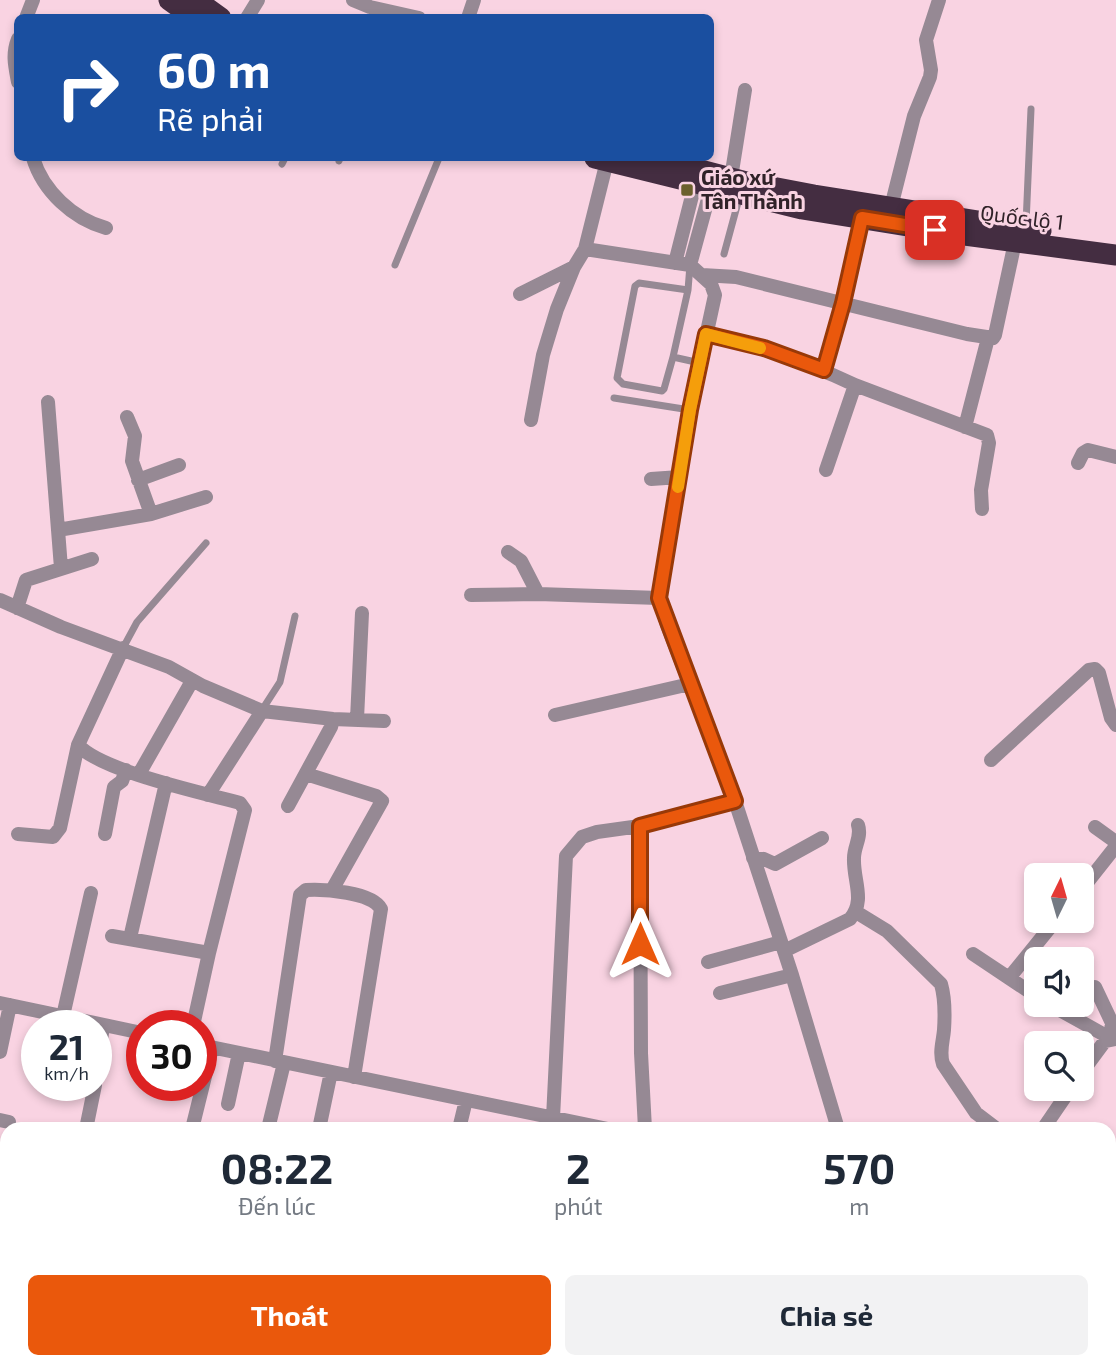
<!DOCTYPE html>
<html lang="vi">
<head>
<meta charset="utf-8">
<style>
	body { margin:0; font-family:"Exo 2",sans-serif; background:#f2f2f3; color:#1f2937; height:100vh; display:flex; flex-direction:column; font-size:26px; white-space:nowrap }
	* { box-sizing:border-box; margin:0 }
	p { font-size:23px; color:#747a83 }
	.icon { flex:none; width:38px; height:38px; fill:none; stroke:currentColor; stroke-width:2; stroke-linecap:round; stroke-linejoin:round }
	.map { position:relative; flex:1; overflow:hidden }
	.details { position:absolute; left:0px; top:1122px; width:1116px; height:247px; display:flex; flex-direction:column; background:#fff; border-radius:21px 21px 0 0; box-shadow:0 4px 10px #0003 }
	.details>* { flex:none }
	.top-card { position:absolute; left:14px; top:14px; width:700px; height:147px; border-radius:10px; box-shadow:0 4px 10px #0003; background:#1a4fa0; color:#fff; overflow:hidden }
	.needle { width:46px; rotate:5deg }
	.fabs { position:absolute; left:1024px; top:863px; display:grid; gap:14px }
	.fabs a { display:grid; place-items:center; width:70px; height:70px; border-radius:10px; background:#fff; box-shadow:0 4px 10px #0003; font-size:35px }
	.speed { position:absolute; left:21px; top:1010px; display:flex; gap:14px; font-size:35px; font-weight:700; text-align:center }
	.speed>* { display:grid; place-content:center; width:91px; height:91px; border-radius:50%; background:#fff; box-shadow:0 4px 10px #0003; line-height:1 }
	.speed small { font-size:18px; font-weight:400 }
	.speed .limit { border:10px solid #d22; background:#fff; color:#111 }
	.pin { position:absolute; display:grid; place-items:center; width:60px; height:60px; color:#fff; margin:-30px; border-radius:14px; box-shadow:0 4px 10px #0006 }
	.me { position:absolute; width:77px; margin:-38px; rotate:0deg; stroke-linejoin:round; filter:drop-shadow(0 0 5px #0008) }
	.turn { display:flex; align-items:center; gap:24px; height:147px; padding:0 28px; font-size:32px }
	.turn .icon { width:91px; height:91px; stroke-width:2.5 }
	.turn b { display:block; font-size:49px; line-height:60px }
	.eta { display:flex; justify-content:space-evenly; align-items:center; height:119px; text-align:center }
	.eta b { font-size:42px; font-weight:700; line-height:49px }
	.button { display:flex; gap:14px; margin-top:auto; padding:14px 28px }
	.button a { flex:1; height:80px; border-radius:10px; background:#ea580c; color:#fff; font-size:28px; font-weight:700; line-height:80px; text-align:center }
	.button a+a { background:#f2f2f3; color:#1f2937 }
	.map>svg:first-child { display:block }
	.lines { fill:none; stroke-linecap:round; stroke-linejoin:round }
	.lane { stroke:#968994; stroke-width:7 }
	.street { stroke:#968994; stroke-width:14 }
	.highway { stroke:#442d41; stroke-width:21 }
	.route-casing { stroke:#983908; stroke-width:18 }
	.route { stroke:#ea580c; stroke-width:12 }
	.slow { stroke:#f59e0b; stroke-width:12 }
	.poi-dot { fill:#6b602d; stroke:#f9d3e2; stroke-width:2.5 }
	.labels { text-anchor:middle; stroke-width:6; stroke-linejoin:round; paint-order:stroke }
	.poi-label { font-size:21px; font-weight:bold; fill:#302228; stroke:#f9d3e2; text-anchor:start }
	.street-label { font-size:21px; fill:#302228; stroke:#f9d3e2 }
</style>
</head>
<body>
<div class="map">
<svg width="1116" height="1368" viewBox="0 0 1116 1368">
	<rect width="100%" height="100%" fill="#f9d3e2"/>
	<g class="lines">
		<path class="lane" d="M 339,161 L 340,158
			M 282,164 L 285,158
			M 1026,224 L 1031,109
			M 724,254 L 740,195
			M 395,265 L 439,158
			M 690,265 L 688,290 L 673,357 L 700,363
			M 673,357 L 664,389 L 662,391 L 623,384 L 617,378 L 635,286 L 639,283 L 688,290
			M 614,398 L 690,410
			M 123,648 L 137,622 L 206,543
			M 262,710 L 280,682 L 295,616
			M 887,1362 L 887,1368"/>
		<path class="street" d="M 353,0 L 370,7 L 419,18
			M 26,18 L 33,0
			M 247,18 L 258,0
			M 468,18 L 474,0
			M 18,39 C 12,54 15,66 18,82
			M 33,158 C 43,191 73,219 106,228
			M 731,178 L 745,90
			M 891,207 L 914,116 L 930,77 L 931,70 L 926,40 L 939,0
			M 585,249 L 690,265 L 711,188
			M 675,263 L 695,184
			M 690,265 L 711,284 L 715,295 L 690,410 L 659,598 L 667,625 L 735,801 L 792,975 L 838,1129
			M 702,275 L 736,277 L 967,334 L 993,338 L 995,335 L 1015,242
			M 520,294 L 574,267 L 585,249 L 607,161
			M 706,334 C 758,346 807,362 855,385 L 826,470
			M 824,370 L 843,303 L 862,218
			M 855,385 L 987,435 L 989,443 L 981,490 L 982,509
			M 48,402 L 61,568
			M 127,417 L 135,436 L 132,461 L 151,514
			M 531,420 L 543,355 L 557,309 L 574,267
			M 965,427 L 988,338
			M 1078,463 L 1083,453 L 1088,450 L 1116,457
			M 651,479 L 680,477
			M 138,480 L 179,465
			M 58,530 L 151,514 L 206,497
			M 508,552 L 521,561 L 538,594 L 659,598
			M 471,595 L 538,594
			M 0,600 L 61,627 L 169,667 L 203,686 L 262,711 L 333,719 L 384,721
			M 17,608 L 26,580 L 92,559
			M 555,715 L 690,684
			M 357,719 L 362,613
			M 991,760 L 1089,670 L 1095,669 L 1099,673 L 1111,718 L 1116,725
			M 139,774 L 192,681
			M 306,774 L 376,796 L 382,801 L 332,890
			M 208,795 L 262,711
			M 288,806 L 331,727 L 333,719
			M 640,826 L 641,1053 L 645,1129
			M 1095,827 L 1116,842
			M 18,834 L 53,837 L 60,828 L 78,745
			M 105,834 L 114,787 L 122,781 L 126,770
			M 753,858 L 764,859 L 775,864 L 822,838
			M 1082,889 L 1116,846
			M 856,912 L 887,931 L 941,984 C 945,998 945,1015 944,1030 C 943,1042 939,1052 943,1064 L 976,1113 L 997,1129
			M 112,936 L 209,953 L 245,810 L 240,803 C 203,793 101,771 78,745 L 123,648
			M 130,938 L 166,783
			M 784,951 L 850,919 C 866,900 853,881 854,858 C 854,846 862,837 858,825
			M 973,954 L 1036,996
			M 708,962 L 781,942
			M 1009,978 L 1056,920
			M 720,993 L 792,975
			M 0,1003 L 142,1033
			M 1049,1004 L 1110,1038 L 1112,1023 L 1095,987
			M 63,1016 L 91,893
			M 193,1026 L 209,953
			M 201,1045 L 608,1129
			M 0,1052 L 10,1005
			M 275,1061 L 300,895 L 306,890 C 324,889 372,892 381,909 L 354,1077
			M 1082,1072 L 1105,1041 L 1116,1039
			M 96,1079 L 103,1025
			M 228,1104 L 239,1053
			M 553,1118 L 566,856 L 582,837 L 597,832 L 640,826 L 735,801
			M 0,1120 L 9,1122
			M 86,1129 L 95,1085
			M 192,1129 L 212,1048
			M 268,1129 L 284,1063
			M 319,1129 L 331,1072
			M 459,1129 L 466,1100
			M 1043,1129 L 1071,1088
			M 0,1278 L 7,1280
			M 1110,1298 L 1116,1301
			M 0,1342 L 7,1317
			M 131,1368 L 132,1362
			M 464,1368 L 466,1362
			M 555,1368 L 557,1362
			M 620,1368 L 621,1362
			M 693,1368 L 694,1362
			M 742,1368 L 742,1362"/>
		<path class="highway" d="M 169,0 L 194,18
			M 196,0 L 221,18
			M 595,158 L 802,209 L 957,234 L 1116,255
			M 654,158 L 750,183 L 814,195 L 1041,231"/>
	</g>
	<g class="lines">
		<g class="route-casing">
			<path id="route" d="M 640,944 L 640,826 L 735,801 L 659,598 L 690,410 L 706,334 L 764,348 L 824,370 L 843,303 L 862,218 L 935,230"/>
		</g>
		<use href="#route" class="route"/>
		<path class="slow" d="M 678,487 L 690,410 L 706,334 L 760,348"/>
	</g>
	<rect class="poi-dot" x="680" y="183" width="14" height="14" rx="3.5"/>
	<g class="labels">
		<g class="poi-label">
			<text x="701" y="185">Giáo xứ<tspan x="701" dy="24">Tân Thành</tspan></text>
		</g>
		<g class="street-label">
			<text transform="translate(1022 218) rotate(7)" y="7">Quốc lộ 1</text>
		</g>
	</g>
</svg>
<div class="fabs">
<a><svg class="needle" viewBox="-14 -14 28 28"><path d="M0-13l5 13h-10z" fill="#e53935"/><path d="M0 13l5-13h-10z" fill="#747a83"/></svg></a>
<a><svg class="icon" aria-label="sound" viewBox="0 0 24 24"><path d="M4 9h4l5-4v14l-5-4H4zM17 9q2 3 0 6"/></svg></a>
<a><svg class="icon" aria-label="search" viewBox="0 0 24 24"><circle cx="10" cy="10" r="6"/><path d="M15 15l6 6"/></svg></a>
</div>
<div class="speed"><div>21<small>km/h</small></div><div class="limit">30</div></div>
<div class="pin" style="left:935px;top:230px;background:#d93025"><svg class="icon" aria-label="arrive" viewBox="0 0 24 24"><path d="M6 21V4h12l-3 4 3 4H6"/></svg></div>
<svg class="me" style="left:640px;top:944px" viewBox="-20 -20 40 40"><path d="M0-17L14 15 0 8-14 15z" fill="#ea580c" stroke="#fff" stroke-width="4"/></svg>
<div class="top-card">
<div class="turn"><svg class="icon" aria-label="right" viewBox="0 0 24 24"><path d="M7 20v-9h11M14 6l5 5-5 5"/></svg><div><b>60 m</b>Rẽ phải</div></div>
</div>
<section class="details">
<div class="eta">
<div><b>08:22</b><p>Đến lúc</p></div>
<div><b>2</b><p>phút</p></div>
<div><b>570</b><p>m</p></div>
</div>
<div class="button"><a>Thoát</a><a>Chia sẻ</a></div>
</section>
</div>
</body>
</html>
